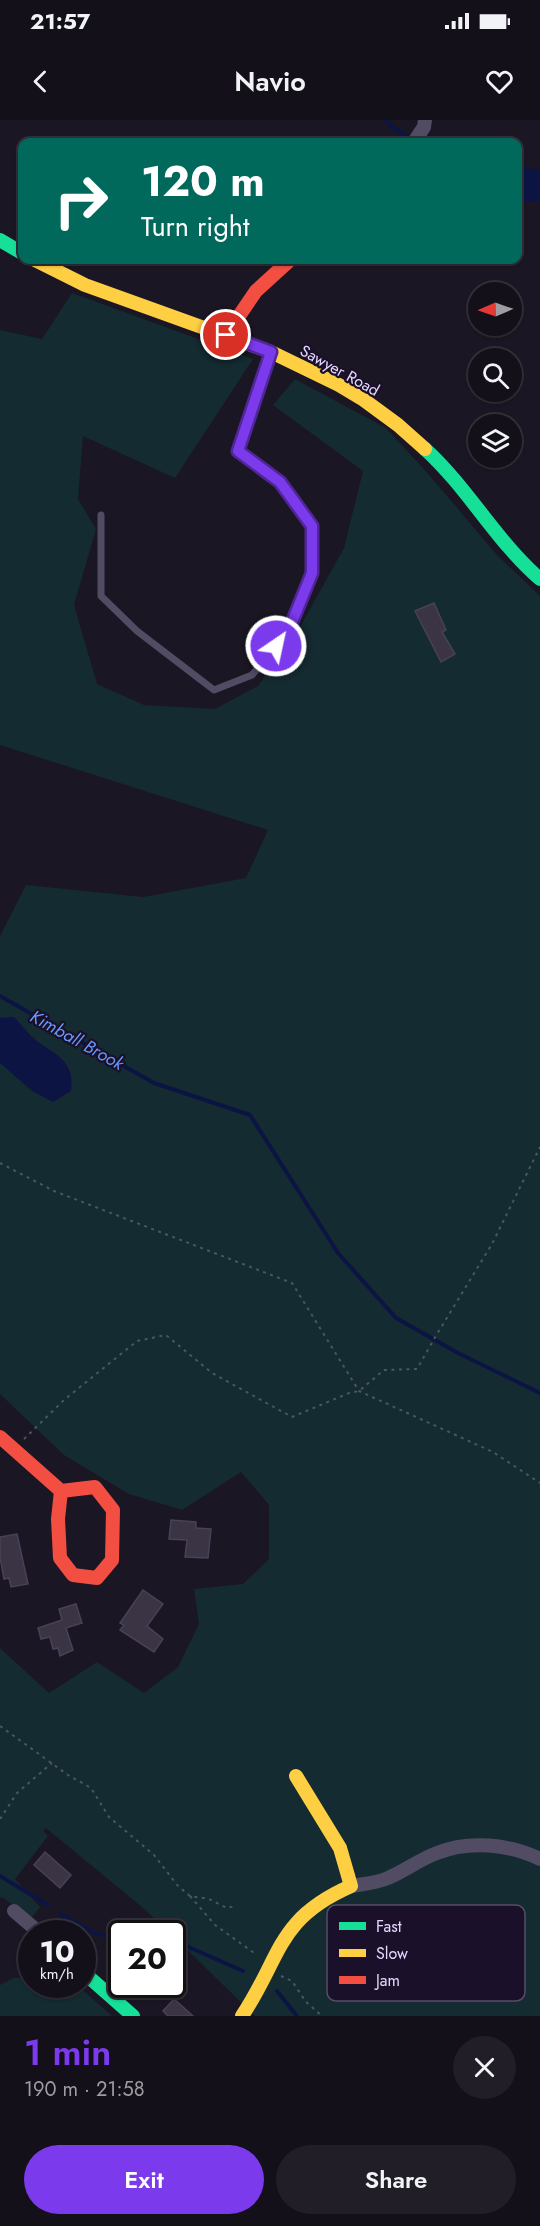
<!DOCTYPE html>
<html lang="en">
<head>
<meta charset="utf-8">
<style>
	body { margin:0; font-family:Jost,sans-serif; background:#211e27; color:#f1f3f6; height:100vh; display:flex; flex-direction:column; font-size:22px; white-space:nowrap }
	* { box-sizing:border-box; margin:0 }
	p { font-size:20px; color:#9d9da2 }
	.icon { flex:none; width:33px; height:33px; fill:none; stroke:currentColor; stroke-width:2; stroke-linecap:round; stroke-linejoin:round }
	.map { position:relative; height:1896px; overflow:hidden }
	.sheet { display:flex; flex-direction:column; background:#14101a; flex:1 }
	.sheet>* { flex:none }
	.hud { position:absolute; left:18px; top:18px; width:504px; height:126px; border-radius:12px; box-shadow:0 2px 4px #0004,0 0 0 2px #333039; background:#00695c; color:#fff; overflow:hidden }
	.needle { width:39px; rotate:268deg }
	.controls { position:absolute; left:468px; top:162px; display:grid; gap:12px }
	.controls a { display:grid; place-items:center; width:54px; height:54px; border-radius:50%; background:#14101a; box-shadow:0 2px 4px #0004,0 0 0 2px #333039; font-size:30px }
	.speed { position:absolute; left:18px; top:1800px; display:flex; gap:12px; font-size:30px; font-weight:700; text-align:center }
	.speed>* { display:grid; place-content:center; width:78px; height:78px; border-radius:50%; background:#14101a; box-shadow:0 2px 4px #0004,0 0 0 2px #333039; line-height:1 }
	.speed small { font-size:15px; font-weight:400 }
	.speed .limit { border:3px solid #111; border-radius:9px; background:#fff; color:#111 }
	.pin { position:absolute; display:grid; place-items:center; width:51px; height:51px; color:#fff; margin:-26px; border:3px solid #fff; border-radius:50%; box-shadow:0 2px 6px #0007 }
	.me { position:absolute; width:66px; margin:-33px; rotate:34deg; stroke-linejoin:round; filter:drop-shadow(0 0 4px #0008) }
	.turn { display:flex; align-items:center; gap:21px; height:126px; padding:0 24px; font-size:27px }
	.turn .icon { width:78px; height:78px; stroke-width:2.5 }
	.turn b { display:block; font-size:42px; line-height:51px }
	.round { display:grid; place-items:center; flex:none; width:63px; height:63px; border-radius:32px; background:#211e27 }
	.headline { display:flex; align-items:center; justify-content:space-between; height:102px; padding:0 24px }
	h1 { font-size:36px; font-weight:600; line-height:45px; color:#7c3aed }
	.cta { display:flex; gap:12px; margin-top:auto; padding:12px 24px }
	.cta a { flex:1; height:69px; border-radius:36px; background:#7c3aed; color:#fff; font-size:24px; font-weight:600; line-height:69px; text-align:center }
	.cta a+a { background:#211e27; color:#f1f3f6 }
	.status { display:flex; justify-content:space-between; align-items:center; height:42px; padding:0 30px; background:#14101a; direction:ltr }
	.status svg { height:16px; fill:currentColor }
	header { display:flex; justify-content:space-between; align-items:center; height:78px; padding:0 24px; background:#14101a; font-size:27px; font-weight:600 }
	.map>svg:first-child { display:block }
	.green { fill:#142b31 }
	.water { fill:#0c1444 }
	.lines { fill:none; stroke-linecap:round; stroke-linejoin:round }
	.stream { stroke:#0c1444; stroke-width:4 }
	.building { fill:#3b3445; stroke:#494157; stroke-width:1.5 }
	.path { stroke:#4c5465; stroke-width:2; stroke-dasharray:3 4.5; stroke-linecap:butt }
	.lane { stroke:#514c64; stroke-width:7 }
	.street { stroke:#514c64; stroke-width:14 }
	.fast { stroke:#16e098; stroke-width:14 }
	.slow { stroke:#ffcf43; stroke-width:14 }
	.jam { stroke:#f24e42; stroke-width:14 }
	.route-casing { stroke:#51269a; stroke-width:15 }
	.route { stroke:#7c3aed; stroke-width:10 }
	.labels { text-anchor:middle; stroke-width:4.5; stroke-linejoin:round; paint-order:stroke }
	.street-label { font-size:16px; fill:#e5d9ff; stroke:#1a1029 }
	.water-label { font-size:18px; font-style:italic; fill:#6799fe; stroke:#1a1029 }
	.key { fill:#1a1029; stroke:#574c69; stroke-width:1.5 }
	.key-label { font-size:16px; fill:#e5d9ff }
</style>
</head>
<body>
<div class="status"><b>21:57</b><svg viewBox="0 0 49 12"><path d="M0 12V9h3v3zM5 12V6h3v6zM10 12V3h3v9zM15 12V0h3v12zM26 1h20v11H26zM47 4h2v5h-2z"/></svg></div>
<header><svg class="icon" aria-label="back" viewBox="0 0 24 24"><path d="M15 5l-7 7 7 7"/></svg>Navio<svg class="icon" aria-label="heart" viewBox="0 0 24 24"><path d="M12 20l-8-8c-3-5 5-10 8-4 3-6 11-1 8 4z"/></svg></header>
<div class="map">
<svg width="540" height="1896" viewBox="0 0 540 1896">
	<rect width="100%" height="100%" fill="#1b1623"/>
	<path class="green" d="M 72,173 L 253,239 L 175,358 L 83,316 L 78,379 L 96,409 L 74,485 L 97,564 L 144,585 L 215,589 L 258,566 L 301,505 L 344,428 L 363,351 L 273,285 L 295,259 L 386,308 L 430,356 L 497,435 L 540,476 L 540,1896 L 255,1896 L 173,1816 L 172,1814 L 170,1813 L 143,1788 L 46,1708 L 43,1711 L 48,1716 L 15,1759 L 40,1787 L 31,1798 L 2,1777 L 0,1778 L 0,1528 L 49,1573 L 97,1542 L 144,1573 L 178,1547 L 199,1504 L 194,1469 L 243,1464 L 269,1439 L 269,1385 L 241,1352 L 182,1390 L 129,1374 L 64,1335 L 0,1274 L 0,816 L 26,765 L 143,777 L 246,758 L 268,710 L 0,625 L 0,210 L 42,219 Z
		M 31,1857 L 32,1864 L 77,1865 L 112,1896 L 0,1896 L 0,1865 L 14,1858 Z"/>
	<path class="water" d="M 518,44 L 540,51 L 540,81 L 518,82 Z
		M 14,897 C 22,905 29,915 37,921 C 58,936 75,942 71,971 L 53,982 L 32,971 L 0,943 L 0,898 Z"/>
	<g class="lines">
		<path class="stream" d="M 386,0 L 392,7 L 407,16
			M 0,876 L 154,963 L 250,995 L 338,1133 L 396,1198 L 458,1233 L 540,1273
			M 0,1756 L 48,1785
			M 60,1794 L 96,1814 L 122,1817
			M 172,1824 L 184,1825 L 243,1851
			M 277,1871 L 297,1896"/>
	</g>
	<path class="building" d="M 434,483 L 446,510 L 442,512 L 455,534 L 441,542 L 415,491 Z
		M 171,1400 L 196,1402 L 196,1408 L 211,1409 L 208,1438 L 185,1437 L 187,1420 L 169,1419 Z
		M 17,1414 L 28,1464 L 11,1467 L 9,1458 L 4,1459 L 0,1437 L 0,1417 Z
		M 143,1470 L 163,1484 L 147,1506 L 163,1519 L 154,1532 L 120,1510 L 124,1505 L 120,1503 Z
		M 76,1484 L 82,1503 L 66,1508 L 73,1530 L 60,1536 L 58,1528 L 53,1529 L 50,1517 L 41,1519 L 38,1508 L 62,1500 L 59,1489 Z
		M 45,1732 L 71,1755 L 60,1768 L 34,1745 Z
		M 174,1879 L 193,1896 L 168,1896 L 163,1891 Z"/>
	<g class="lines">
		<path class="path" d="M 0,1043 L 54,1071 L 292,1163 L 359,1271 L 493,1332 L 540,1363
			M 24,1319 L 64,1280 L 137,1221 L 166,1215 L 212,1253 L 292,1297 L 349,1273 L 359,1271 L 384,1250 L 417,1249 L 434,1219 L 492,1124 L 540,1027
			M 0,1606 L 68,1655 L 91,1668 L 109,1697 L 154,1735 L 178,1766 L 190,1776 L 209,1779 L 227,1788 L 235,1786
			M 0,1699 L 17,1673 L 52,1643
			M 190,1776 L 215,1805 L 257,1835
			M 281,1856 L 292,1861 L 306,1882 L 322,1896"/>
		<path class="lane" d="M 101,395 L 101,476 L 137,511 L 214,570 L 252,555 L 288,512 L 312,453 L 312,406 L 280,362 L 238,331 L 271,232"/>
		<path class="street" d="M 414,22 L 424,7 L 425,0
			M 351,1766 C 363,1764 377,1763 388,1758 C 405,1751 420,1739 437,1733 C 469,1720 509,1724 540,1739
			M 14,1791 L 41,1814"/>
		<path class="fast" d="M 0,120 L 22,133
			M 425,329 C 468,368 496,421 540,459
			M 82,1851 L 133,1896"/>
		<path class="slow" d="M 35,140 L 85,165 L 271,232 L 339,265 L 364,280 L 398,305 L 425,329
			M 242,1896 C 282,1836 276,1799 351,1766 L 340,1728 L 296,1656"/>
		<path class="jam" d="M 226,215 L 256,171 L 290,140
			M 0,1317 L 61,1371 L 95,1367 L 113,1390 L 112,1440 L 97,1458 L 73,1455 L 60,1438 L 58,1399 L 61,1371"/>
	</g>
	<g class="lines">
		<g class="route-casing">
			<path id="route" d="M 226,215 L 271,232 L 238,331 L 280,362 L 312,406 L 312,453 L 288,512 L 276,526"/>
		</g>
		<use href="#route" class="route"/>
	</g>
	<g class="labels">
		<g class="street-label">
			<text transform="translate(340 250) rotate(29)" y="6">Sawyer Road</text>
		</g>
		<g class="water-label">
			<text transform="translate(77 920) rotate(29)" y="6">Kimball Brook</text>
		</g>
	</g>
	<rect x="327" y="1785" width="198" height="96" rx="9" class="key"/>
	<rect x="339" y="1802" width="27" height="8" fill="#16e098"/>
	<rect x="339" y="1829" width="27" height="8" fill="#ffcf43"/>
	<rect x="339" y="1856" width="27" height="8" fill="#f24e42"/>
	<g class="key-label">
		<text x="376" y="1812">Fast</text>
		<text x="376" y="1839">Slow</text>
		<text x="376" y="1866">Jam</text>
	</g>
</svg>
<div class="controls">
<a><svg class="needle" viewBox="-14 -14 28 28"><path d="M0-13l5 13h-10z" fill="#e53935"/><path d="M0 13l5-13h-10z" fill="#9d9da2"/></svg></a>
<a><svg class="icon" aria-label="search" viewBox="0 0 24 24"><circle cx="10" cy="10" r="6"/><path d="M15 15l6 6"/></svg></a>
<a><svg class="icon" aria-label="layers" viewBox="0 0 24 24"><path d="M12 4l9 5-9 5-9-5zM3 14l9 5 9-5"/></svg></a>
</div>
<div class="speed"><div>10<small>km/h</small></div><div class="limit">20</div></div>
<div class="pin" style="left:226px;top:215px;background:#d93025"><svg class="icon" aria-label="arrive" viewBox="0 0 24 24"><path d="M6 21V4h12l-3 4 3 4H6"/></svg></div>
<svg class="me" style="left:276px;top:526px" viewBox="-20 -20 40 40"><circle r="17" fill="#7c3aed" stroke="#fff" stroke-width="3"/><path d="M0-11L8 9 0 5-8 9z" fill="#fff"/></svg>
<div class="hud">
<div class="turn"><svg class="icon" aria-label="right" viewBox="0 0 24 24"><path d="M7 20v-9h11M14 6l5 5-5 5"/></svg><div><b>120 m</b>Turn right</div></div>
</div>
</div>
<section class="sheet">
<div class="headline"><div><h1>1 min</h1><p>190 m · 21:58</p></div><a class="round"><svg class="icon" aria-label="close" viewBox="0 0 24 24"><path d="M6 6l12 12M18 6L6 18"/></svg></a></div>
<div class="cta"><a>Exit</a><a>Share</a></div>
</section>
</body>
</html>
